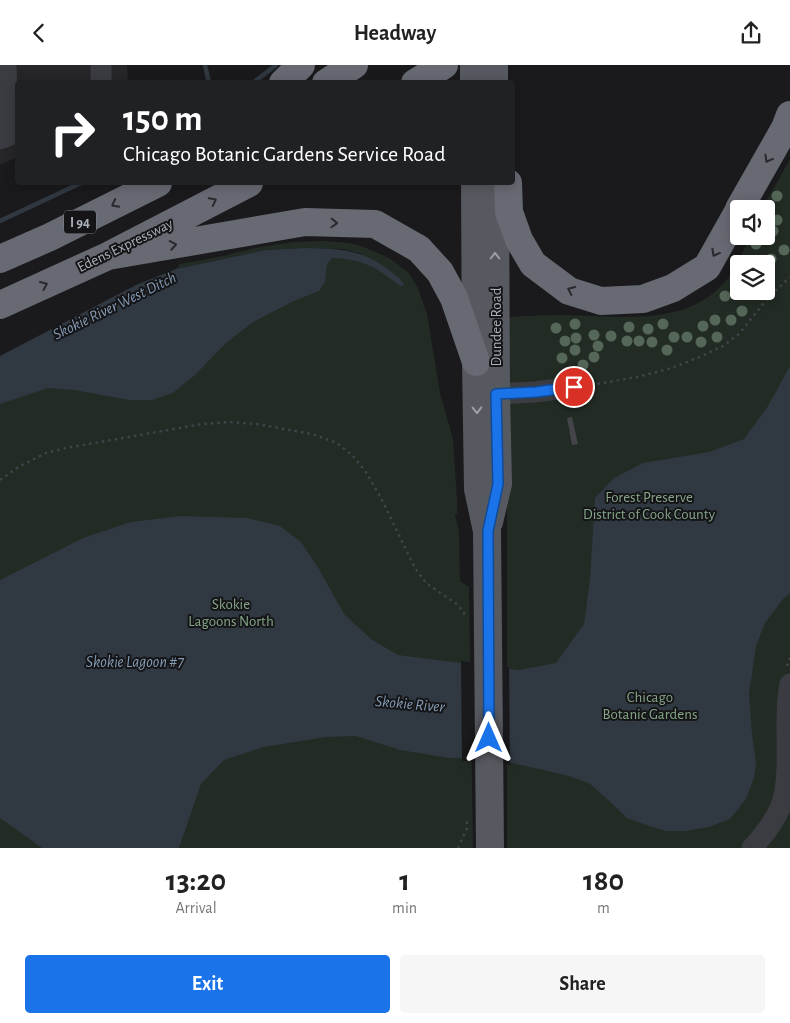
<!DOCTYPE html>
<html lang="en">
<head>
<meta charset="utf-8">
<style>
	body { margin:0; font-family:"Alegreya Sans",sans-serif; background:#f6f6f6; color:#222; height:100vh; display:flex; flex-direction:column; font-size:19px; white-space:nowrap }
	* { box-sizing:border-box; margin:0 }
	p { font-size:16px; color:#767676 }
	.icon { flex:none; width:28px; height:28px; fill:none; stroke:currentColor; stroke-width:2; stroke-linecap:round; stroke-linejoin:round }
	.map { position:relative; height:783px; overflow:hidden }
	.sheet { display:flex; flex-direction:column; background:#fff; flex:1 }
	.sheet>* { flex:none }
	.hud { position:absolute; left:15px; top:15px; width:500px; height:105px; border-radius:5px; box-shadow:0 2px 12px #0003; background:#202124; color:#fff; overflow:hidden }
	.fabs { position:absolute; left:730px; top:135px; display:grid; gap:10px }
	.fabs a { display:grid; place-items:center; width:45px; height:45px; border-radius:5px; background:#fff; box-shadow:0 2px 12px #0003; font-size:25px }
	.pin { position:absolute; display:grid; place-items:center; width:42px; height:42px; color:#fff; margin:-21px; border:2px solid #fff; border-radius:50%; box-shadow:0 1px 5px #0007 }
	.me { position:absolute; width:55px; margin:-28px; rotate:0deg; stroke-linejoin:round; filter:drop-shadow(0 0 4px #0008) }
	.turn { display:flex; align-items:center; gap:18px; height:105px; padding:0 25px; font-size:22px }
	.turn .icon { width:65px; height:65px; stroke-width:2.5 }
	.turn b { display:block; font-size:35px; line-height:42px }
	.eta { display:flex; justify-content:space-evenly; align-items:center; height:85px; text-align:center }
	.eta b { font-size:30px; font-weight:600; line-height:35px }
	.button { display:flex; gap:10px; margin-top:auto; padding:10px 25px }
	.button a { flex:1; height:58px; border-radius:5px; background:#1a73e8; color:#fff; font-size:20px; font-weight:600; line-height:58px; text-align:center }
	.button a+a { background:#f6f6f6; color:#222 }
	header { display:flex; justify-content:space-between; align-items:center; height:65px; padding:0 25px; background:#fff; font-size:22px; font-weight:600 }
	.map>svg:first-child { display:block }
	.built { fill:#262629 }
	.green { fill:#222b24; fill-rule:evenodd }
	.water { fill:#303841 }
	.pier { fill:#1a1a1c }
	.lines { fill:none; stroke-linecap:round; stroke-linejoin:round }
	.stream { stroke:#303841; stroke-width:4.5 }
	.building { fill:#444549 }
	.path { stroke:#414348; stroke-width:2.5; stroke-dasharray:2.5 4; stroke-linecap:butt }
	.minor { stroke:#3b3c41; stroke-width:21 }
	.major { stroke:#575960; stroke-width:28 }
	.highway { stroke:#676a72; stroke-width:28 }
	.tree { fill:#556758 }
	.oneway { stroke:#2a2a2e }
	.oneway2 { stroke:#9c9faa }
	.route-casing { stroke:#114b97; stroke-width:12 }
	.route { stroke:#1a73e8; stroke-width:9 }
	.labels { text-anchor:middle; stroke-width:4; stroke-linejoin:round; paint-order:stroke }
	.shield { fill:#151517; stroke:#7f828a; stroke-width:1 }
	.shield-label { font-size:14px; font-weight:bold; fill:#adb1bc }
	.street-label { font-size:15px; fill:#adb1bc; stroke:#151517 }
	.park-label { font-size:15px; fill:#85a689; stroke:#151517 }
	.water-label { font-size:16px; font-style:italic; fill:#859cb5; stroke:#151517 }
</style>
</head>
<body>
<header><svg class="icon" aria-label="back" viewBox="0 0 24 24"><path d="M15 5l-7 7 7 7"/></svg>Headway<svg class="icon" aria-label="share" viewBox="0 0 24 24"><path d="M12 15V3M7 8l5-5 5 5M5 13v7h14v-7"/></svg></header>
<div class="map">
<svg width="790" height="783" viewBox="0 0 790 783">
	<rect width="100%" height="100%" fill="#1a1a1c"/>
	<path class="built" d="M 0,0 L 127,0 L 128,17 L 18,18 L 17,92 L 0,100 Z"/>
	<path class="green" d="M 790,94 L 790,783 L 507,783 L 507,252 C 526,251 546,250 565,250 C 617,251 685,262 724,218 C 736,204 743,188 750,171 L 766,171 L 766,144 L 762,144 ZM 739,199 L 766,199 L 766,226 L 739,226 Z
		M 325,176 L 350,178 L 364,182 L 389,193 L 408,207 L 418,223 L 427,249 L 440,328 L 453,374 L 457,434 L 457,449 L 455,450 L 459,466 L 460,516 L 469,522 L 473,783 L 0,783 L 0,302 L 173,209 L 363,189 L 343,184 L 305,183 L 266,185 L 176,204 L 180,199 L 223,191 L 259,182 L 293,177 Z"/>
	<path class="water" d="M 305,183 C 337,184 357,183 385,202 C 393,208 399,212 405,220 L 400,221 C 376,202 363,194 332,193 L 327,199 L 325,217 L 319,226 L 294,236 L 253,257 L 226,278 L 195,310 L 173,328 L 152,335 L 129,335 L 74,325 L 48,323 L 0,339 L 0,291 L 136,220 L 176,204 L 266,185 Z
		M 790,301 L 790,528 L 783,534 L 765,558 L 756,581 L 749,629 L 752,669 L 756,698 L 754,713 L 746,734 L 730,754 L 709,762 L 685,766 L 666,766 L 646,760 L 627,753 L 608,735 L 589,718 L 565,710 L 495,694 L 449,693 L 400,685 L 356,671 L 326,672 L 264,682 L 224,695 L 201,719 L 179,783 L 42,783 L 0,753 L 0,515 L 83,473 L 131,457 L 181,451 L 247,453 L 280,461 L 301,477 L 319,504 L 344,549 L 371,574 L 398,590 L 519,605 L 556,598 L 584,559 L 590,514 L 595,433 L 614,413 L 643,398 L 709,387 L 744,374 L 768,341 Z"/>
	<path class="pier" d="M 461,596 L 509,602 L 510,700 L 495,696 L 462,696 Z"/>
	<g class="lines">
		<path class="stream" d="M 205,0 L 209,18
			M 253,18 L 276,0
			M 0,156 L 81,118"/>
	</g>
	<path class="building" d="M 572,352 L 578,379 L 572,380 L 567,353 Z"/>
	<g class="lines">
		<path class="path" d="M 591,320 L 637,312 L 672,303 L 702,291 L 723,281 L 739,269 L 767,234 L 790,212
			M 0,415 L 20,401 L 46,388 L 66,383 L 202,359 L 231,357 L 257,359 L 312,369 L 337,378 L 353,391 L 366,407 L 381,433 L 415,503 L 426,518 L 458,540 L 464,548 L 465,553
			M 787,601 L 790,593
			M 458,783 L 467,763 L 467,756"/>
		<path class="minor" d="M 101,0 L 101,18
			M 0,74 L 8,71 L 6,0
			M 496,329 L 535,327 L 574,322
			M 752,783 C 764,770 776,755 782,738 C 789,714 787,686 787,662 C 787,648 787,633 790,619"/>
		<path class="major" d="M 474,0 L 474,18
			M 494,0 L 494,18
			M 475,118 L 476,297 L 478,424 L 487,466 L 490,783
			M 489,457 L 498,419 L 496,329 L 495,118"/>
		<path class="highway" d="M 283,18 L 301,0
			M 326,18 L 354,0
			M 415,18 L 444,0
			M 508,118 L 509,147 L 519,175 L 533,199 L 569,226 L 601,236 L 643,234 L 673,223 L 707,202 L 739,145
			M 739,144 L 785,63 L 790,50
			M 108,191 L 305,157 L 375,159 L 419,184 L 440,207 L 454,233 L 476,297
			M 0,194 L 50,172 L 158,118
			M 0,240 L 108,191 L 249,118"/>
	</g>
	<g class="tree">
		<circle cx="777" cy="131" r="5.5"/>
		<circle cx="777" cy="155" r="5.5"/>
		<circle cx="773" cy="166" r="5.5"/>
		<circle cx="756" cy="179" r="5.5"/>
		<circle cx="784" cy="185" r="5.5"/>
		<circle cx="771" cy="194" r="5.5"/>
		<circle cx="725" cy="231" r="5.5"/>
		<circle cx="742" cy="246" r="5.5"/>
		<circle cx="715" cy="255" r="5.5"/>
		<circle cx="731" cy="255" r="5.5"/>
		<circle cx="575" cy="259" r="5.5"/>
		<circle cx="663" cy="259" r="5.5"/>
		<circle cx="703" cy="261" r="5.5"/>
		<circle cx="629" cy="262" r="5.5"/>
		<circle cx="556" cy="263" r="5.5"/>
		<circle cx="648" cy="264" r="5.5"/>
		<circle cx="594" cy="270" r="5.5"/>
		<circle cx="611" cy="271" r="5.5"/>
		<circle cx="674" cy="272" r="5.5"/>
		<circle cx="687" cy="272" r="5.5"/>
		<circle cx="717" cy="272" r="5.5"/>
		<circle cx="576" cy="273" r="5.5"/>
		<circle cx="565" cy="276" r="5.5"/>
		<circle cx="627" cy="276" r="5.5"/>
		<circle cx="639" cy="276" r="5.5"/>
		<circle cx="652" cy="277" r="5.5"/>
		<circle cx="701" cy="277" r="5.5"/>
		<circle cx="598" cy="281" r="5.5"/>
		<circle cx="575" cy="285" r="5.5"/>
		<circle cx="667" cy="285" r="5.5"/>
		<circle cx="594" cy="292" r="5.5"/>
		<circle cx="562" cy="293" r="5.5"/>
		<circle cx="583" cy="300" r="5.5"/>
	</g>
	<defs><path id="oneway-chevron" d="M-2-3.5L2.5 0L-2 3.5" fill="none" stroke-width="1.6" stroke-linecap="round" stroke-linejoin="round" transform="scale(1.25)"/></defs>
	<g class="oneway">
		<use href="#oneway-chevron" transform="translate(768 94) rotate(119)"/>
		<use href="#oneway-chevron" transform="translate(213 136) rotate(-27)"/>
		<use href="#oneway-chevron" transform="translate(115 139) rotate(153)"/>
		<use href="#oneway-chevron" transform="translate(334 158) rotate(2)"/>
		<use href="#oneway-chevron" transform="translate(173 180) rotate(-10)"/>
		<use href="#oneway-chevron" transform="translate(715 188) rotate(119)"/>
		<use href="#oneway-chevron" transform="translate(44 220) rotate(-24)"/>
		<use href="#oneway-chevron" transform="translate(571 225) rotate(-155)"/>
	</g>
	<g class="oneway2">
		<use href="#oneway-chevron" transform="translate(495 191) rotate(-90)"/>
		<use href="#oneway-chevron" transform="translate(477 345) rotate(89)"/>
	</g>
	<g class="lines">
		<g class="route-casing">
			<path id="route" d="M 489,673 L 488,466 L 498,419 L 496,329 L 536,327 L 574,322"/>
		</g>
		<use href="#route" class="route"/>
	</g>
	<g class="labels">
		<rect class="shield" x="64" y="145.5" width="32" height="23" rx="4"/>
		<g class="shield-label">
			<text x="80" y="162">I 94</text>
		</g>
		<g class="street-label">
			<text transform="translate(125 180) rotate(-26)" y="5">Edens Expressway</text>
			<text transform="translate(496 262) rotate(-90)" y="5">Dundee Road</text>
		</g>
		<g class="park-label">
			<text x="649" y="437">Forest Preserve<tspan x="649" dy="17">District of Cook County</tspan></text>
			<text x="231" y="544">Skokie<tspan x="231" dy="17">Lagoons North</tspan></text>
			<text x="650" y="637">Chicago<tspan x="650" dy="17">Botanic Gardens</tspan></text>
		</g>
		<g class="water-label">
			<text transform="translate(114 240) rotate(-26)" y="6">Skokie River West Ditch</text>
			<text x="135" y="602">Skokie Lagoon #7</text>
			<text transform="translate(410 638) rotate(5)" y="6">Skokie River</text>
		</g>
	</g>
</svg>
<div class="fabs">
<a><svg class="icon" aria-label="sound" viewBox="0 0 24 24"><path d="M4 9h4l5-4v14l-5-4H4zM17 9q2 3 0 6"/></svg></a>
<a><svg class="icon" aria-label="layers" viewBox="0 0 24 24"><path d="M12 4l9 5-9 5-9-5zM3 14l9 5 9-5"/></svg></a>
</div>
<div class="pin" style="left:574px;top:322px;background:#d93025"><svg class="icon" aria-label="arrive" viewBox="0 0 24 24"><path d="M6 21V4h12l-3 4 3 4H6"/></svg></div>
<svg class="me" style="left:489px;top:673px" viewBox="-20 -20 40 40"><path d="M0-17L14 15 0 8-14 15z" fill="#1a73e8" stroke="#fff" stroke-width="4"/></svg>
<div class="hud">
<div class="turn"><svg class="icon" aria-label="right" viewBox="0 0 24 24"><path d="M7 20v-9h11M14 6l5 5-5 5"/></svg><div><b>150 m</b>Chicago Botanic Gardens Service Road</div></div>
</div>
</div>
<section class="sheet">
<div class="eta">
<div><b>13:20</b><p>Arrival</p></div>
<div><b>1</b><p>min</p></div>
<div><b>180</b><p>m</p></div>
</div>
<div class="button"><a>Exit</a><a>Share</a></div>
</section>
</body>
</html>
